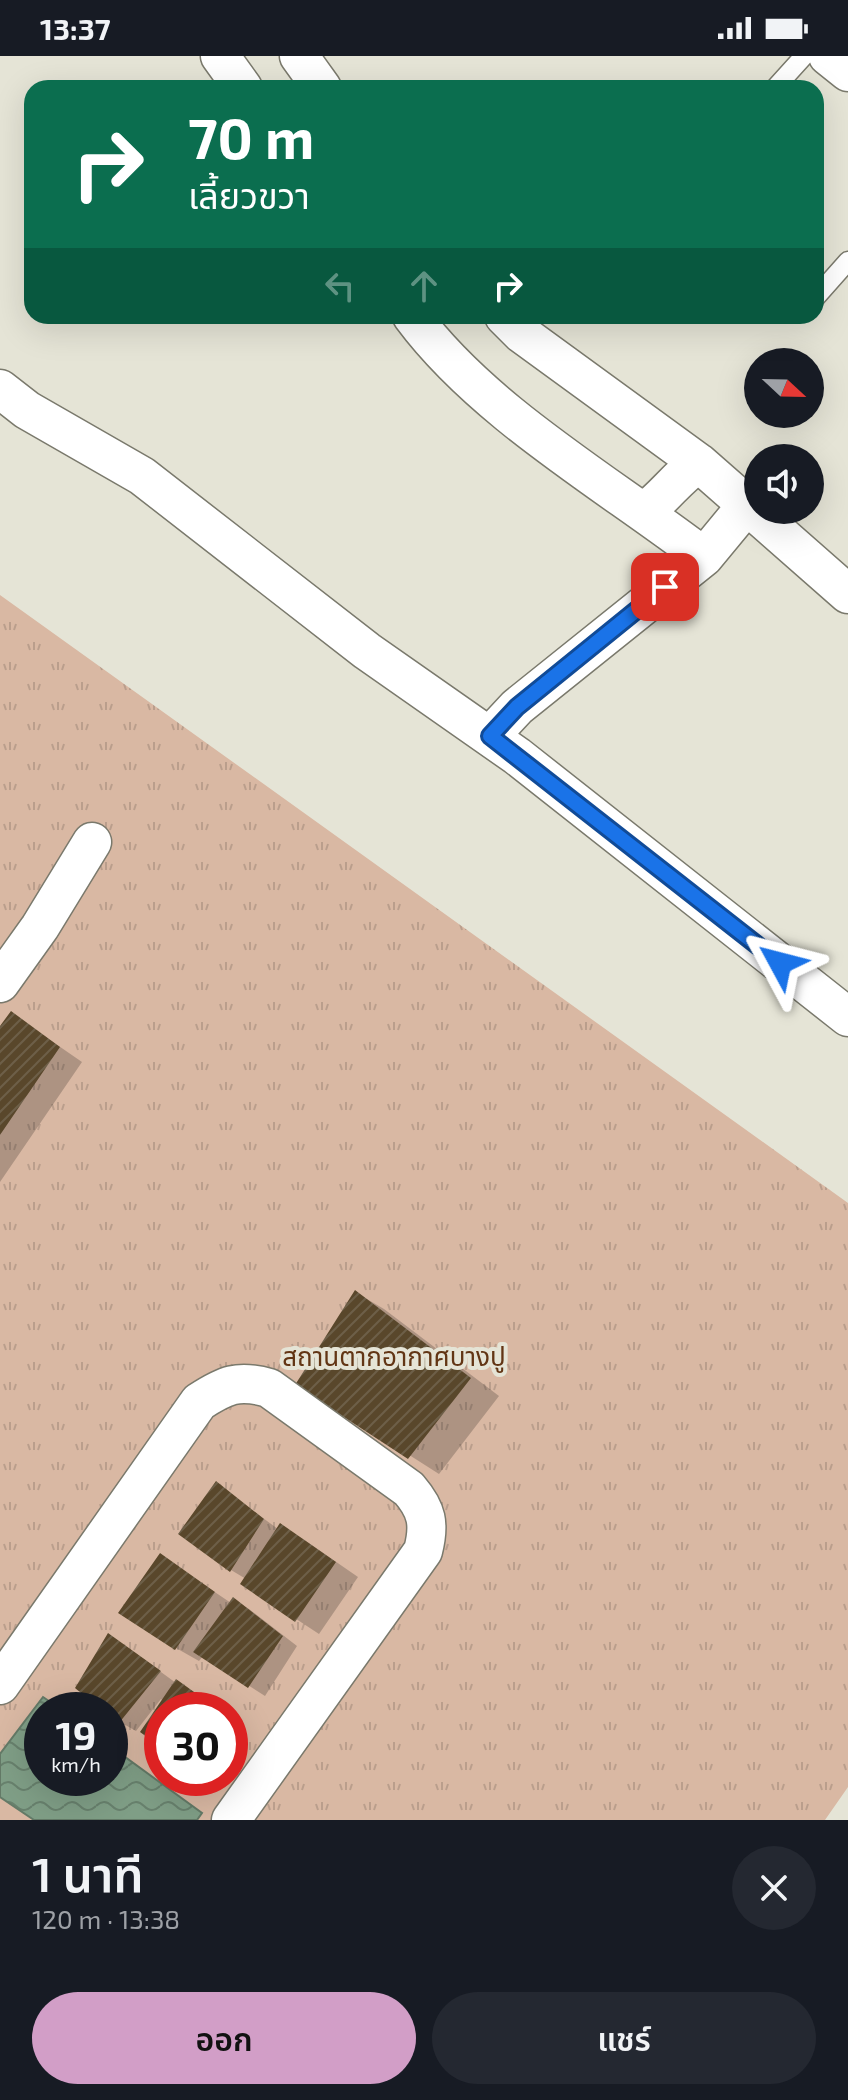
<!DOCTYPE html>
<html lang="th">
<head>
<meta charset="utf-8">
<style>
	body { margin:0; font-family:"Exo 2","Noto Sans Thai",sans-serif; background:#242831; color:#f1f3f6; height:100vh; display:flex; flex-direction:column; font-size:30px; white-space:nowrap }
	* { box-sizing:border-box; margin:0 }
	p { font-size:26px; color:#9ea1a6 }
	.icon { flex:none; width:44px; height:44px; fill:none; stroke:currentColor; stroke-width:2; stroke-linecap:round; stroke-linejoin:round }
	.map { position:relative; height:1764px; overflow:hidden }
	.panel { display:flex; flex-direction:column; background:#171b24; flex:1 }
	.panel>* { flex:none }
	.banner { position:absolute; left:24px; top:24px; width:800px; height:244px; border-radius:24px; box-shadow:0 8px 32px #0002; background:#0b6e4f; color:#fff; overflow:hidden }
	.needle { width:52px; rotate:112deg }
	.buttons { position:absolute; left:744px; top:292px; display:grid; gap:16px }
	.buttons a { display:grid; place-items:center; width:80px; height:80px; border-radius:50%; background:#171b24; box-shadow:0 8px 32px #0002; font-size:40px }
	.speed { position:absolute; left:24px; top:1636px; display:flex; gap:16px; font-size:40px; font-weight:700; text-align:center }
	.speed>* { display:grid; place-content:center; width:104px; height:104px; border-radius:50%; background:#171b24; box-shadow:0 8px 32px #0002; line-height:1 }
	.speed small { font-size:20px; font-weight:400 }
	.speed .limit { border:12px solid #d22; background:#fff; color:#111 }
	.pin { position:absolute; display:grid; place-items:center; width:68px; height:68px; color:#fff; margin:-34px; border-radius:16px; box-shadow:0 4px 12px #0006 }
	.me { position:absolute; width:88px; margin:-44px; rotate:308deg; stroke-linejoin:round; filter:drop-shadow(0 0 6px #0008) }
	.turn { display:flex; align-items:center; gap:28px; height:168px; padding:0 32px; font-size:36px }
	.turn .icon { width:104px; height:104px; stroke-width:2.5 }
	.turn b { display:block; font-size:56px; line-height:68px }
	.lanes { display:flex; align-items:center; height:76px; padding:0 32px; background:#0003; justify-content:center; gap:40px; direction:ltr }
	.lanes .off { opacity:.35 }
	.round { display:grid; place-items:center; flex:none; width:84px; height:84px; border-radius:42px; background:#242831 }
	.head { display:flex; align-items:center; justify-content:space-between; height:136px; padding:0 32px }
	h1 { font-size:48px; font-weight:600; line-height:60px }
	.action { display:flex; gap:16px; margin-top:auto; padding:16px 32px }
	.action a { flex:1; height:92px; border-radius:48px; background:#d29ec7; color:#111; font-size:32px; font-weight:600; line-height:92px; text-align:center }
	.action a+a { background:#242831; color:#f1f3f6 }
	.status { display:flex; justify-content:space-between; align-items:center; height:56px; padding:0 40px; background:#171b24; direction:ltr }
	.status svg { height:22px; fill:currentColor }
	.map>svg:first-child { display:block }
	.park { fill:url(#park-tufts); fill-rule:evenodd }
	.water { fill:url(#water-waves); stroke:#647a67; stroke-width:2 }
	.shadow { fill:#0003 }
	.building { fill:url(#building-hatch) }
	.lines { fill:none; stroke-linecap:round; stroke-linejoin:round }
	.lane-casing { stroke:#7a796c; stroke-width:21 }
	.street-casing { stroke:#7a796c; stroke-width:41 }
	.lane { stroke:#fff; stroke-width:18 }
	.street { stroke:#fff; stroke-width:38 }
	.route-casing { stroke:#114b97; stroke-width:20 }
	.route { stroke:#1a73e8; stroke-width:14 }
	.labels { text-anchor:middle; stroke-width:8; stroke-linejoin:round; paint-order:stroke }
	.park-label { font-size:26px; fill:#623514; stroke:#e5e4d6 }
</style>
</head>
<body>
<div class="status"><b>13:37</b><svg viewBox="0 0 49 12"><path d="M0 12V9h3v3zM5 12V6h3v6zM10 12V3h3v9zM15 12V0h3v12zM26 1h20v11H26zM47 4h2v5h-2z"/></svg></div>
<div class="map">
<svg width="848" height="1764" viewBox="0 0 848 1764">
	<defs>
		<pattern id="park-tufts" width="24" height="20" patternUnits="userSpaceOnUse" patternTransform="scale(2)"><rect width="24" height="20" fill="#d9b8a3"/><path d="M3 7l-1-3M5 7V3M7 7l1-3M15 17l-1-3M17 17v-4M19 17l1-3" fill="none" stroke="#ba9e8c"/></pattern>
		<pattern id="water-waves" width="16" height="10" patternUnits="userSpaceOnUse" patternTransform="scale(2)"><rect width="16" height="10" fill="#7f9e86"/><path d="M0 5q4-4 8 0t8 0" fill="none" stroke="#68816d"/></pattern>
		<pattern id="building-hatch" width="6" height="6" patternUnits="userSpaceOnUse" patternTransform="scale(2)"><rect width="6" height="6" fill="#59472b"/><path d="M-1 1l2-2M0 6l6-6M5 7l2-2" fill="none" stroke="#6d5f48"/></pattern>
	</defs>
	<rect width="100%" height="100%" fill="#e5e4d6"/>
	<path class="park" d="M 0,539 L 848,1147 L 848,1731 L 825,1764 L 0,1764 ZM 42,1654 L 110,1654 L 110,1722 L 42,1722 ZM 162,1654 L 230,1654 L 230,1722 L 162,1722 Z"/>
	<path class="water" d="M 43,1641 L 62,1654 L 42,1654 L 42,1722 L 110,1722 L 110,1690 L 202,1757 L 197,1764 L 34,1764 L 0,1741 L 0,1698 Z"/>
	<path class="shadow" d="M 11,957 L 82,1006 L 0,1126 L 0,973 Z
		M 355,1236 L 384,1253 L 499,1340 L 439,1418 L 298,1328 Z
		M 216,1428 L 278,1473 L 303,1483 L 358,1521 L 319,1578 L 243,1528 L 246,1523 L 231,1514 Z
		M 160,1499 L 231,1547 L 234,1544 L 249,1553 L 297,1590 L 265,1640 L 203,1600 L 199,1605 L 176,1592 Z
		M 124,1589 L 176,1627 L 219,1654 L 162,1654 L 162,1689 L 143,1675 L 163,1645 L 161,1643 L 136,1675 L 120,1666 L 110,1654 L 105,1654 Z
		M 230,1662 L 244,1672 L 230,1692 Z"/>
	<path class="building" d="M 11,955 L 60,991 L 0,1079 L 0,970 Z
		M 355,1234 L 471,1322 L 408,1403 L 295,1329 Z
		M 216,1425 L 264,1463 L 230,1516 L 178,1478 Z
		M 280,1467 L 336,1506 L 295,1566 L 240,1528 Z
		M 160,1497 L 215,1536 L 175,1594 L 118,1557 Z
		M 233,1541 L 283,1580 L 248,1632 L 193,1596 Z
		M 108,1577 L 161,1615 L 119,1667 L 110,1660 L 110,1654 L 102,1654 L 75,1632 Z
		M 176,1623 L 219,1654 L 162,1654 L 162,1692 L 140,1676 Z"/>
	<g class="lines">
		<g class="lane-casing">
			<path id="lane" d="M 775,32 L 804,0
				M 816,241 L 848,205"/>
		</g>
		<g class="street-casing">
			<path id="street" d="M 220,0 L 243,32
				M 299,0 L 322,32
				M 828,0 L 848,16
				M 412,260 C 484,357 609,428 704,501
				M 504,260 L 522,278 L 699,407 L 848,538
				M 0,333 L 27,354 L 142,420 L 367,595 L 517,700 L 848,961
				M 645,455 C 665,441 678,420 699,407
				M 490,680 L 517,651 L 704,501 L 747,449
				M 0,927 L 40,871 L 92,786
				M 0,1629 L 199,1346 C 225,1329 238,1323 269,1332 L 409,1433 C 427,1454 430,1468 423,1495 L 231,1764"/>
		</g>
		<use href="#lane" class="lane"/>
		<use href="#street" class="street"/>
	</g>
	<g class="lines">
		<g class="route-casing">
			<path id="route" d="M 665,531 L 517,651 L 490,680 L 780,907"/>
		</g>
		<use href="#route" class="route"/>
	</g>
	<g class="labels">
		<g class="park-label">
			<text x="394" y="1310">สถานตากอากาศบางปู</text>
		</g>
	</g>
</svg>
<div class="buttons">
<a><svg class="needle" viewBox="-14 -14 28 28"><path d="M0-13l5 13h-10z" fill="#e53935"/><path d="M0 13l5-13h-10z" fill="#9ea1a6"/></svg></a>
<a><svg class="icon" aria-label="sound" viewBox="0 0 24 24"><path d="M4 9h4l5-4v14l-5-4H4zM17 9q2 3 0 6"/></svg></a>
</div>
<div class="speed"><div>19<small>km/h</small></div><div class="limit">30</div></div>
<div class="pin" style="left:665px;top:531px;background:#d93025"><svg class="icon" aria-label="arrive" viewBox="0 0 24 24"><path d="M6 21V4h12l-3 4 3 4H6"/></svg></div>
<svg class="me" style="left:780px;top:907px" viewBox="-20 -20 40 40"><path d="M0-17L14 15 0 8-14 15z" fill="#1a73e8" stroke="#fff" stroke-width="4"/></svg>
<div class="banner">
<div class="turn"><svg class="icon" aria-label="right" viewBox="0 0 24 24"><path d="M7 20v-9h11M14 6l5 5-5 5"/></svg><div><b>70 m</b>เลี้ยวขวา</div></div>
<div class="lanes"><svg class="icon off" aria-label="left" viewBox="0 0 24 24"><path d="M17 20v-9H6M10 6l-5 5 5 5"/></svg><svg class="icon off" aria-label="ahead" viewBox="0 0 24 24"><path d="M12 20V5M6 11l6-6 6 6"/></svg><svg class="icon" aria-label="right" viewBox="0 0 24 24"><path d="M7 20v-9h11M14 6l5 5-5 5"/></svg></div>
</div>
</div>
<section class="panel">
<div class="head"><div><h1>1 นาที</h1><p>120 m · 13:38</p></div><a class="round"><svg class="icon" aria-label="close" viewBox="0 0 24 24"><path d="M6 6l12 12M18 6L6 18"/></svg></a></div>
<div class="action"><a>ออก</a><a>แชร์</a></div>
</section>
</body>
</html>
